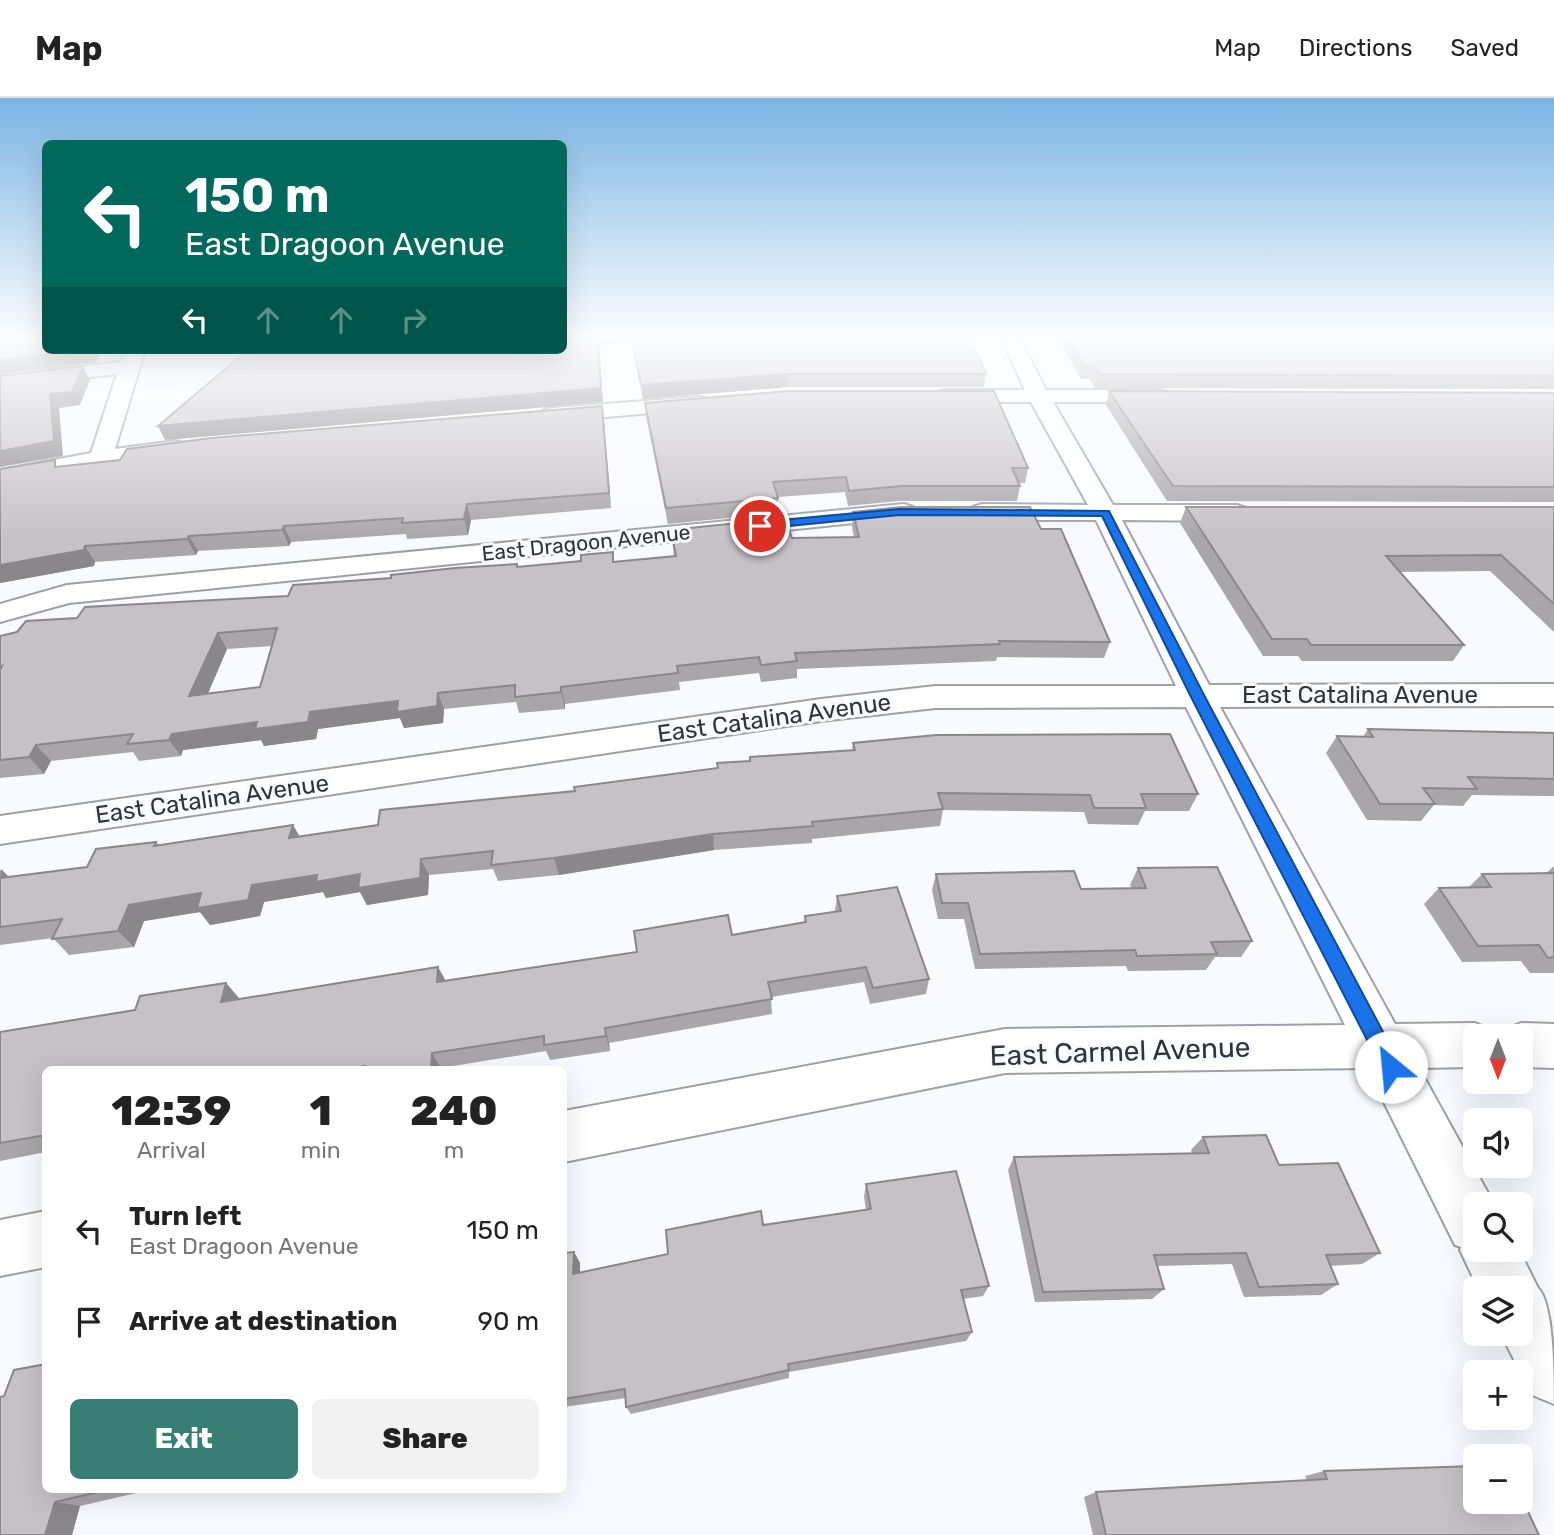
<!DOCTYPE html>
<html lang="en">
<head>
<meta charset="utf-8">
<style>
	body { margin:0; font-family:Rubik,sans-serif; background:#f2f2f2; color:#222; height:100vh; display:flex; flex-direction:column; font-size:26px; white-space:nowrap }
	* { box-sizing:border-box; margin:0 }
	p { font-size:23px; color:#767676 }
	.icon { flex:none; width:38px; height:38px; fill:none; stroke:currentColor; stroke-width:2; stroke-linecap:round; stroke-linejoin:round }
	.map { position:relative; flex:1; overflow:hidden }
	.side { position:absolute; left:42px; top:968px; width:525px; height:427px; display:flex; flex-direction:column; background:#fff; border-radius:10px; box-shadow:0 7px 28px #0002 }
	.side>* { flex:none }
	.guide { position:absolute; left:42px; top:42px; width:525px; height:214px; border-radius:10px; box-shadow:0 7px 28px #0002; background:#00695c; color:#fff; overflow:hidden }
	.needle { width:46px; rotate:180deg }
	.controls { position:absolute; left:1463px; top:926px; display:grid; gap:14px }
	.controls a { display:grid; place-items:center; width:70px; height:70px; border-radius:10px; background:#fff; box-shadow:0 7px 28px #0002; font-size:35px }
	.pin { position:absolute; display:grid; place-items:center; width:60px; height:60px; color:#fff; margin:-30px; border:4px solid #fff; border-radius:50%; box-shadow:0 2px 7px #0007 }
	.me { position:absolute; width:77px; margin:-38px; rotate:332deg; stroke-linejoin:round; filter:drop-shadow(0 0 5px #0008) }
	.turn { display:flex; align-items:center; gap:24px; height:147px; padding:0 28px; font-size:32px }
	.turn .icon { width:91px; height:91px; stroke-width:2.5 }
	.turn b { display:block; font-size:49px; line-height:60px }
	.lanes { display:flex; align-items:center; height:66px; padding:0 28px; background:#0003; justify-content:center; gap:35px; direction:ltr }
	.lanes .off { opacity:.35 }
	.eta { display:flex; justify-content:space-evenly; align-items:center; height:119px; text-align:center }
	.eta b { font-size:42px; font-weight:800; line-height:49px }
	.cta { display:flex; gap:14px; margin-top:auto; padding:14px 28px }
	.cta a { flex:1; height:80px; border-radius:10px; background:#397e74; color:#fff; font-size:28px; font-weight:800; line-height:80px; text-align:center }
	.cta a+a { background:#f2f2f2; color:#222 }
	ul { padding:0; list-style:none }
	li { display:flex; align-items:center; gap:21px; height:91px; padding:0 28px }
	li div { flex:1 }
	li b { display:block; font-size:26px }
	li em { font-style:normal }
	header { display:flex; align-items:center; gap:42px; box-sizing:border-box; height:98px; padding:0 35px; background:#fff; border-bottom:2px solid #e0e0e0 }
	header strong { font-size:33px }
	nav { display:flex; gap:38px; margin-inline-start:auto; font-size:24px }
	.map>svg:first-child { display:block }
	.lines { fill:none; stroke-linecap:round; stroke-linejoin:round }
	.minor-casing { stroke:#9ea0a5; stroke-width:4 }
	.minor { fill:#fff; fill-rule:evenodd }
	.wall { fill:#a9a6aa; fill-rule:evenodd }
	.shaded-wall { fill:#8a878b }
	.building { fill:#c5c1c6; stroke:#8a878b; stroke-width:2; fill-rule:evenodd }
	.route { fill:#1a73e8; stroke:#114b97; stroke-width:2 }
	.labels { text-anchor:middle; stroke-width:6; stroke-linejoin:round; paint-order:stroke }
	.far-street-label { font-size:21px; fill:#323335; stroke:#f8faff }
	.street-label { font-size:24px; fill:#323335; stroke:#f8faff }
	.near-street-label { font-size:28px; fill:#323335; stroke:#f8faff }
</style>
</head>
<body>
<header>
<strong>Map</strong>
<nav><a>Map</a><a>Directions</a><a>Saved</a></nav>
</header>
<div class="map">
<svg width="1554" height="1437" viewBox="0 0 1554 1437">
	<rect width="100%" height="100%" fill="#f8faff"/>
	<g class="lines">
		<g class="minor-casing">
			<path id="minor" d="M 1002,241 L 1020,241 L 1046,292 L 1160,292 L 1167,294 L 1170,298 L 1167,302 L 1160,304 L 1053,304 L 1113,407 L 1237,407 L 1246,410 L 1250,415 L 1246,420 L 1237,423 L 1122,422 L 1209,587 L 1554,586 L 1554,608 L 1220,609 L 1395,926 L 1475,925 L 1492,932 L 1495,938 L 1475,938 L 1475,969 L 1419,970 L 1494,1106 L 1475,1106 L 1475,1152 L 1519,1152 L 1538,1190 C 1554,1205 1554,1279 1554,1306 L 1532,1297 L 1501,1236 L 1521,1236 L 1521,1190 L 1478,1190 L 1460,1152 L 1461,1149 L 1455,1147 L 1367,970 L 1005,975 L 564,1064 L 564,1013 L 1005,931 L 1345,927 L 1186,609 L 935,610 L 821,623 L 0,746 L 0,718 L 821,601 L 935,588 L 1176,588 L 1096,422 L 982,422 L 973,419 L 969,414 L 973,409 L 982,406 L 1088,407 L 1031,304 L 944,304 L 937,302 L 934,298 L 937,294 L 944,292 L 1025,292 Z
				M 125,252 L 145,252 L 115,351 L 175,343 L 183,345 L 187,350 L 183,355 L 0,386 L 0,372 L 91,355 L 117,276 L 0,290 L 0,278 L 121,264 Z
				M 698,299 L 706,300 L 709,305 L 706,310 L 552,324 L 544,322 L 541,317 L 544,312 L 552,310 Z
				M 904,406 L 913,409 L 917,414 L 913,419 L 69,505 L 0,524 L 0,506 L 67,487 Z
				M 1521,925 L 1554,926 L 1554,970 L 1521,969 L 1521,938 L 1501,938 L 1504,932 Z
				M 46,1113 L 46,1169 L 0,1178 L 0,1122 Z"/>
		</g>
		<use href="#minor" class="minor"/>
	</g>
	<path class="wall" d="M 564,241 L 974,241 L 974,245 L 972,245 L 986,276 L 984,289 L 788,289 L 643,301 L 631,243 L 599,247 L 603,304 L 165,342 L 564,252 Z
		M 1058,241 L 1554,241 L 1554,291 L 1095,290 L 1090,281 L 1081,281 Z
		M 1109,293 L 1554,295 L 1554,404 L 1167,403 L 1106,307 Z
		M 645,305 L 1028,370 L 1025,385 L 1019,385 L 1020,388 L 1017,403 L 899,403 L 848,408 L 845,394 L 778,399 L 778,415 L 668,426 L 646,319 Z
		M 602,308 L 611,410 L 471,422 L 468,437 L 407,441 L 406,436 L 291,444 L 289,448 L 198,453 L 196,457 L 95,464 L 94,468 L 0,485 L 0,371 L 59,369 Z
		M 1186,409 L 1554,409 L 1554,534 L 1490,473 L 1400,474 L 1464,547 L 1453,563 L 1302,563 L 1298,558 L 1263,558 L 1180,425 Z
		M 853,414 L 1041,431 L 1110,544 L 1104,560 L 997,559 L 996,563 L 797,571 L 797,580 L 761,584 L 759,575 L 679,584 L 680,592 L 565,606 L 565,611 L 519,615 L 516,604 L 444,611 L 443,625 L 404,630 L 400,620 L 318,631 L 316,641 L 264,648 L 261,642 L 183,652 L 181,658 L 139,663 L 133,654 L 51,663 L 44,676 L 0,680 L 0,538 L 77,520 L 288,498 L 391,480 L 517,466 L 518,469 L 581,463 L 613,454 L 614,464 L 674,458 L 671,432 L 792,440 L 854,439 L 852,429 ZM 272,548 L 260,589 L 208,595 L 227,551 Z
		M 1368,631 L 1554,635 L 1554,698 L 1472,697 L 1463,708 L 1434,707 L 1421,723 L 1367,722 L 1326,655 L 1337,638 L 1363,639 Z
		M 853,645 L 1198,696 L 1189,713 L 1145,713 L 1138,727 L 1088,726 L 1084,714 L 943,712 L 940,728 L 812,741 L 812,745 L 714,752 L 559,777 L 498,783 L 493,771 L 429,777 L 428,797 L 367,807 L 360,794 L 326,800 L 323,794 L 264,804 L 260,818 L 210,827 L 200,814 L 144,823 L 134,849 L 69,857 L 53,840 L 0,847 L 0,772 L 8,779 L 87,769 L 156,744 L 159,747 L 300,739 L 378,727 L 575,693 L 718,670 L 750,663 L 852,652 Z
		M 1553,769 L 1554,769 L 1554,875 L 1530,875 L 1521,863 L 1462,864 L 1424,806 L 1439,790 L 1469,789 L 1482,776 L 1546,775 Z
		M 1138,770 L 1252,843 L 1241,859 L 1215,859 L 1206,872 L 1128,873 L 1126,868 L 975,871 L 964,821 L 938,821 L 932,792 L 936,776 L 1081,791 L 1132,790 L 1130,787 Z
		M 837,798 L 929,881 L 926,896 L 870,906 L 864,884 L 771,899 L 772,916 L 609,945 L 610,953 L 550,962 L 546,953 L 441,970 L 441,971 L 46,971 L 46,1054 L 0,1063 L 0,934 L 135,912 L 226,885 L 239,901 L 438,869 L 445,883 L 637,854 L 804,824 L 805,818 L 835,813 Z
		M 1203,1039 L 1279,1067 L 1380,1155 L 1362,1166 L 1330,1168 L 1338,1186 L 1321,1197 L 1244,1199 L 1232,1166 L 1158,1168 L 1164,1191 L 1152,1201 L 1035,1204 L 1008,1072 L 1014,1059 L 1192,1055 L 1191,1052 Z
		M 866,1086 L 989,1188 L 983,1198 L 963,1201 L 972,1234 L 966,1243 L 789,1274 L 789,1280 L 631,1316 L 626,1309 L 626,1300 L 564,1309 L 564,1155 L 574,1154 L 580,1165 L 580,1175 L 668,1156 L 763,1127 L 866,1112 L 864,1099 Z
		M 1324,1373 L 1539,1437 L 1093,1437 L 1084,1399 L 1096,1394 L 1307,1382 L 1305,1378 Z
		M 46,1391 L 154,1391 L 80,1408 L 72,1437 Z"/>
	<path class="shaded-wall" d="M 597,241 L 631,241 L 631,243 L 599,247 L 603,304 L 165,342 L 158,328 Z
		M 82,252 L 102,252 L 97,264 L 0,276 L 0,262 Z
		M 83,268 L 90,282 L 80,307 L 59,310 L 63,358 L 0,369 L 0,353 L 50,296 Z
		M 788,276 L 788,289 L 643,301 L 641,287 Z
		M 602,308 L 604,322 L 611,410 L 609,395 Z
		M 467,406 L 471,422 L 468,437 L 464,421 Z
		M 284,428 L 291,444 L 289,448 L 282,432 Z
		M 189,438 L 198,453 L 196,457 L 187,441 Z
		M 85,448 L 95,464 L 94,468 L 0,485 L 0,467 Z
		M 218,535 L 227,551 L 200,614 L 189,598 Z
		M 561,589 L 565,606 L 565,611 L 561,594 Z
		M 438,595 L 444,611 L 443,625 L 404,630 L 400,620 L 318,631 L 316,641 L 264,648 L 261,642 L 183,652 L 181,658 L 169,642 L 172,636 Z
		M 36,647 L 51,663 L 44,676 L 29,659 Z
		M 293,727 L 303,744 L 289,740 Z
		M 713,736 L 714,752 L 559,777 L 554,760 Z
		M 421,761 L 429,777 L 428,797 L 367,807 L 360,794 L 326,800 L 323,794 L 264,804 L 260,818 L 210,827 L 200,814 L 144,823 L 134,849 L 118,833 L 129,807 Z
		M 1,771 L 18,788 L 0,784 Z
		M 438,869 L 447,885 L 437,884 Z
		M 226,885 L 239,900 L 234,919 L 221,904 Z
		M 605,930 L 609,945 L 610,953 L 606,938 Z
		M 432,955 L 441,970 L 441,971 L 433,971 L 431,969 Z
		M 365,968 L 367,971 L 348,971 Z
		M 574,1154 L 580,1165 L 580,1187 L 573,1176 Z
		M 55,1404 L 80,1408 L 72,1437 L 45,1437 Z"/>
	<path class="building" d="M 0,241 L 46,241 L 46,252 L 82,252 L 0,262 Z
		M 564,241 L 597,241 L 601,290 L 158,328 L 248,252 L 303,252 L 302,253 L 315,252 L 564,252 Z
		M 632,241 L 970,241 L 986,276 L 788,276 L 641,287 Z
		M 1069,241 L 1554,241 L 1554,278 L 1099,276 L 1094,268 L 1085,268 Z
		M 83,268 L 72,294 L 50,296 L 54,343 L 0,353 L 0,278 Z
		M 788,293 L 994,293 L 1028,370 L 1012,370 L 1020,388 L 901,388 L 849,393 L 846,379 L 773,384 L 778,400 L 666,410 L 645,305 Z
		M 1109,293 L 1554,295 L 1554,389 L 1173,388 Z
		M 602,308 L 609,395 L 467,406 L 464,421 L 402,425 L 403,420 L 284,428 L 282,432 L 189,438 L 187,441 L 85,448 L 84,452 L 0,467 L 0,371 L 55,362 L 55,369 L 120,362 L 127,351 L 211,340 Z
		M 901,409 L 1030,409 L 1041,431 L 1061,431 L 1110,544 L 999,543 L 1000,546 L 795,555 L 797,563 L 761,567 L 759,559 L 677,568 L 678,575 L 561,589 L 561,594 L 515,599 L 515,587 L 438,595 L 437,608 L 397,614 L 398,603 L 310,614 L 308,624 L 255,631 L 257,624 L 172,636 L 169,642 L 127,646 L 133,636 L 36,647 L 29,659 L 0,662 L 0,572 L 2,568 L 0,569 L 0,538 L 17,534 L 26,523 L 77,520 L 85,509 L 288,498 L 293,487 L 391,480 L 391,477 L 455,470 L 517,466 L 517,469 L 581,463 L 581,457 L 613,454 L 613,464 L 676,458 L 671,432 L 785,420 L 792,440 L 859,439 L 853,414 ZM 277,530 L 260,589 L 189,598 L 218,535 Z
		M 1186,409 L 1554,409 L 1554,506 L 1501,457 L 1386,458 L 1464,547 L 1311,547 L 1307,541 L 1272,541 Z
		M 1368,631 L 1554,635 L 1554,681 L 1468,679 L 1477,691 L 1423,690 L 1435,706 L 1380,706 L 1337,638 L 1373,639 Z
		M 1170,636 L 1198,696 L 1141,696 L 1146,710 L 1094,710 L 1090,697 L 938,695 L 943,711 L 812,724 L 813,728 L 713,736 L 554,760 L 491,767 L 493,753 L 421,761 L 420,780 L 358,790 L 360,776 L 316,784 L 317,777 L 252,787 L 248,802 L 197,810 L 201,795 L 129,807 L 118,833 L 52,841 L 62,821 L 0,829 L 0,780 L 87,769 L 96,751 L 156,744 L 154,748 L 293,727 L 289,740 L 378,727 L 380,712 L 575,693 L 574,689 L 718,670 L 717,665 L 750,663 L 750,659 L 855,652 L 853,645 L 936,637 Z
		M 1217,769 L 1252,843 L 1211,844 L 1217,856 L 1137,858 L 1135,852 L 980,856 L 968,805 L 942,805 L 936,776 L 1074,773 L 1081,791 L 1146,790 L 1138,770 Z
		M 1554,775 L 1554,859 L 1548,860 L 1539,847 L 1478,848 L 1439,790 L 1491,789 L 1482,776 Z
		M 897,789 L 929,881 L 873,890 L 866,869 L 768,884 L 772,901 L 605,930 L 606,938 L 544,947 L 544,938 L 432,955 L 431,969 L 418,971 L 365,971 L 365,968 L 348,971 L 46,971 L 46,1037 L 0,1045 L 0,934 L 135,912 L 140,898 L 226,885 L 221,904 L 438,869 L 437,884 L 637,854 L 634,833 L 728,817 L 732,837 L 806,824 L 805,818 L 841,813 L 837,798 Z
		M 1266,1037 L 1279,1067 L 1338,1065 L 1380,1155 L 1326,1157 L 1338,1186 L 1259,1189 L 1246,1155 L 1154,1157 L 1164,1191 L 1043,1194 L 1014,1059 L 1209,1055 L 1203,1039 Z
		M 956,1073 L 989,1188 L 961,1192 L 972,1234 L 788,1266 L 789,1272 L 626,1309 L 625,1291 L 564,1301 L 564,1155 L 574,1154 L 573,1176 L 668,1156 L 666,1132 L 761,1113 L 763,1127 L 871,1111 L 866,1086 Z
		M 46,1266 L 46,1391 L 111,1391 L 55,1404 L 45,1437 L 0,1437 L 0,1299 L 4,1298 L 14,1272 Z
		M 1475,1368 L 1475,1404 L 1521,1404 L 1521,1399 L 1539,1437 L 1106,1437 L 1096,1394 L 1327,1381 L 1324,1373 Z"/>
	<linearGradient id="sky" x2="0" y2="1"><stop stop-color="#7bb4e2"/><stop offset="0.54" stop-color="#fcfdff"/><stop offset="1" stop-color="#fcfdff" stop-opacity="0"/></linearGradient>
	<rect width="1554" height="443" fill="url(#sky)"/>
	<path class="route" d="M 899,411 L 1109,413 L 1204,597 L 1398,962 L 1401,969 L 1398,975 L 1391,978 L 1384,975 L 1190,597 L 1102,418 L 899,417 L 760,431 L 755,428 L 760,424 Z"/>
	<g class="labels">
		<g class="far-street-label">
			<text transform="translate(586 445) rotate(-6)" y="7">East Dragoon Avenue</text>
		</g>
		<g class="street-label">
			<text x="1360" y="605">East Catalina Avenue</text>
			<text transform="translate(774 620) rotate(-8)" y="8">East Catalina Avenue</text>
			<text transform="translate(212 701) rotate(-8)" y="8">East Catalina Avenue</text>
		</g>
		<g class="near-street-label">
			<text transform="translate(1120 953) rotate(-2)" y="10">East Carmel Avenue</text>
		</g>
	</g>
</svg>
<div class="controls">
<a><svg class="needle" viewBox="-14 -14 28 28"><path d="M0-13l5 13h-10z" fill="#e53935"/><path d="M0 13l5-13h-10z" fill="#767676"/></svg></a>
<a><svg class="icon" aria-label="sound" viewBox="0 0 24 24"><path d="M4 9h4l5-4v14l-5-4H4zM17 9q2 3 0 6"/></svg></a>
<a><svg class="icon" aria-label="search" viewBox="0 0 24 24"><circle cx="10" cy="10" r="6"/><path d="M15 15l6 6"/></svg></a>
<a><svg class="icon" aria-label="layers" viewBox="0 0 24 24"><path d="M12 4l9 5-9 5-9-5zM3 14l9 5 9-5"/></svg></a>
<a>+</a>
<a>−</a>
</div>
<div class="pin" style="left:760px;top:428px;background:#d93025"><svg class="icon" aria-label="arrive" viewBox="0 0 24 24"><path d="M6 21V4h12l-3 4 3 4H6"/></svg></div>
<svg class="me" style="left:1391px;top:969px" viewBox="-20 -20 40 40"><circle r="19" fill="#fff"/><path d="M0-13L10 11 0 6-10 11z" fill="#1a73e8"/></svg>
<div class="guide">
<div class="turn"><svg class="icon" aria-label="left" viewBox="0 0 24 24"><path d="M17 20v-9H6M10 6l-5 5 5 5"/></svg><div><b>150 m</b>East Dragoon Avenue</div></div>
<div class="lanes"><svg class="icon" aria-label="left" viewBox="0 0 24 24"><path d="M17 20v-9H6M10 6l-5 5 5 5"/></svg><svg class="icon off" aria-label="ahead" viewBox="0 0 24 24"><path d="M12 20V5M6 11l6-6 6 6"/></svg><svg class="icon off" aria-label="ahead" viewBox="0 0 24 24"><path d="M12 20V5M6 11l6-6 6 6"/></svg><svg class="icon off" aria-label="right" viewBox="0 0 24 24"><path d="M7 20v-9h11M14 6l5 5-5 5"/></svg></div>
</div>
<section class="side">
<div class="eta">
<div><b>12:39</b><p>Arrival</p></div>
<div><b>1</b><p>min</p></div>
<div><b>240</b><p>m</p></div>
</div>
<ul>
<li><svg class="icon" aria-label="left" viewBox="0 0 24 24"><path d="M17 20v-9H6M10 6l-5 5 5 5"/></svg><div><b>Turn left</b><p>East Dragoon Avenue</p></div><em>150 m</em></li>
<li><svg class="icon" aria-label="arrive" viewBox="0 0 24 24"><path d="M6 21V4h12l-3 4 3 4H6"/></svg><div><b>Arrive at destination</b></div><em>90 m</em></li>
</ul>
<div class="cta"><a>Exit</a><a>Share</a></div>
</section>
</div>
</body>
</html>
